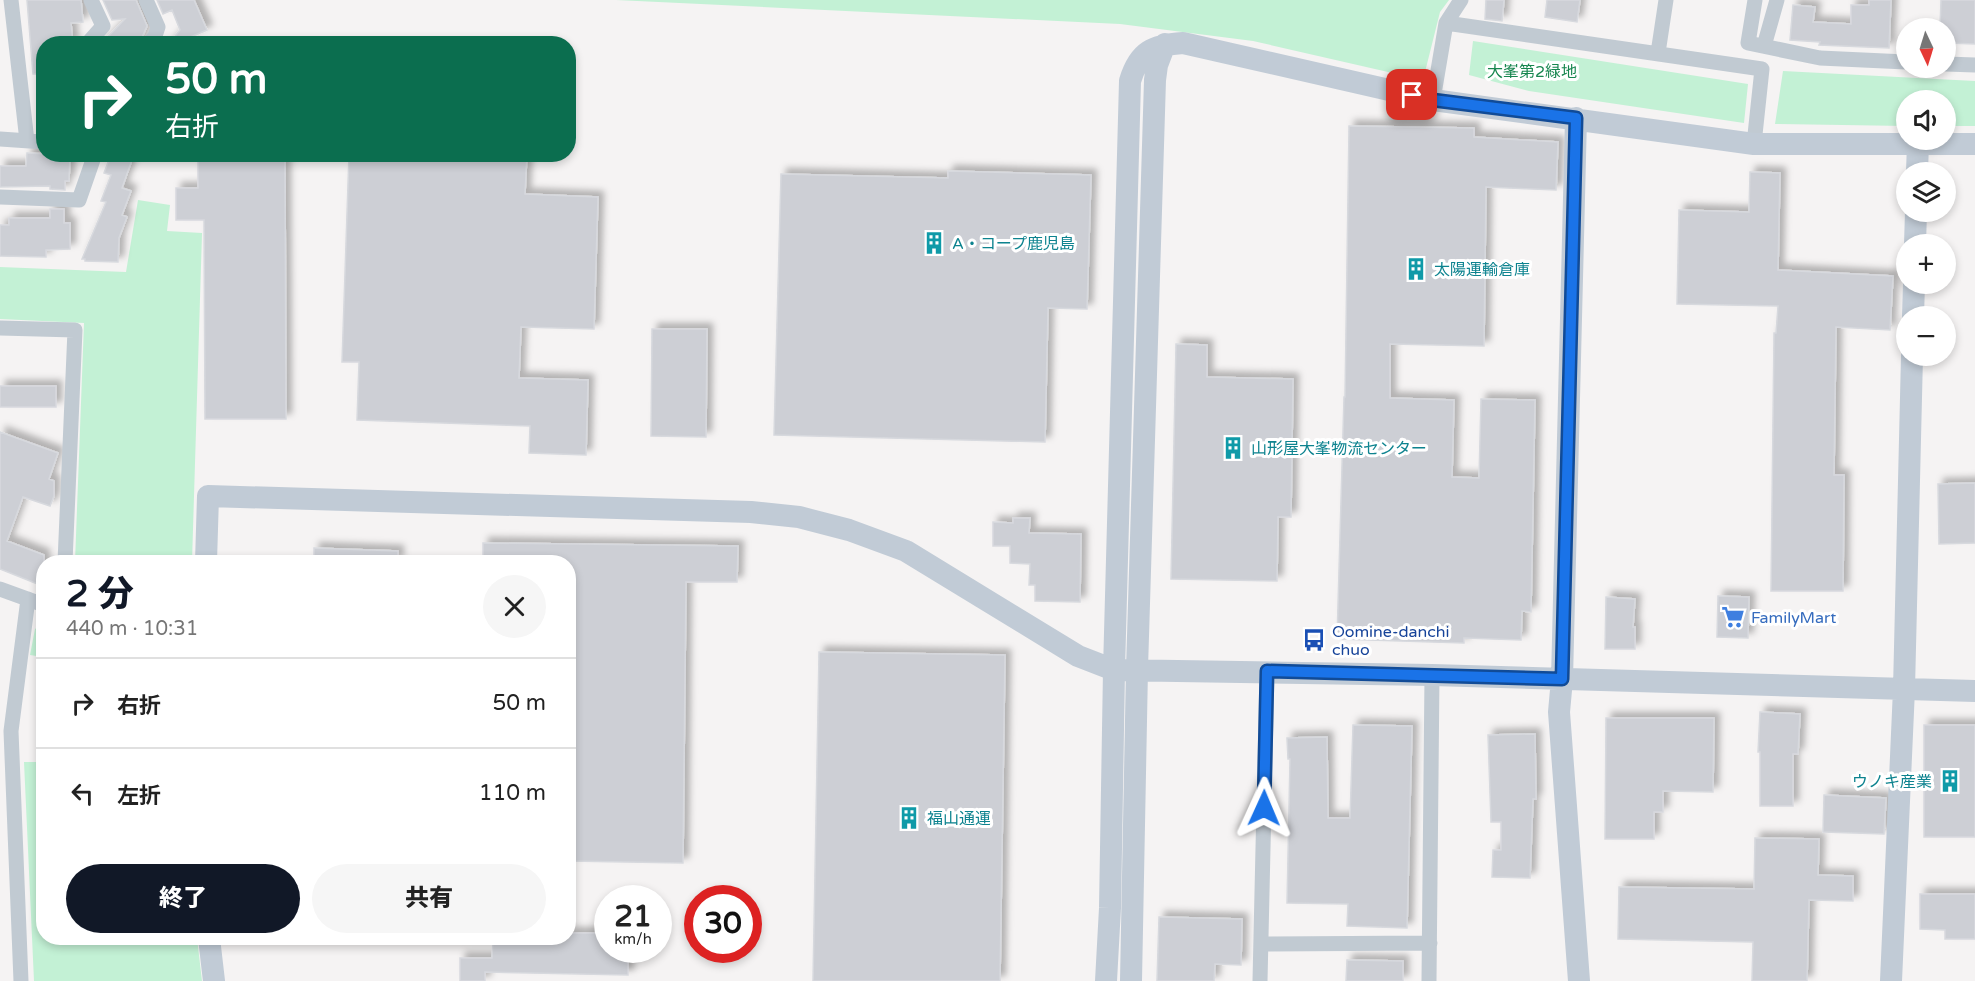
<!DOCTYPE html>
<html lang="ja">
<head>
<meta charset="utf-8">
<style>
	body { margin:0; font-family:"Varela Round","Noto Sans JP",sans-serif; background:#f6f6f6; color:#222; height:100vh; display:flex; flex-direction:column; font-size:22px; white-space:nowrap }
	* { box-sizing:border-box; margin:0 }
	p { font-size:20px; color:#767676 }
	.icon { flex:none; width:33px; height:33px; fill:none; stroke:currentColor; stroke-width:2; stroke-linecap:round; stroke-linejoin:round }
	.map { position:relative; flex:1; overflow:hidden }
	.drawer { position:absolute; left:36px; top:555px; width:540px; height:390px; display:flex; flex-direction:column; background:#fff; border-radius:24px; box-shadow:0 3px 9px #0003 }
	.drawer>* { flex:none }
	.top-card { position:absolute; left:36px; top:36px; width:540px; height:126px; border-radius:24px; box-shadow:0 3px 9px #0003; background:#0b6e4f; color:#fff; overflow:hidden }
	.needle { width:39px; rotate:176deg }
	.buttons { position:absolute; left:1896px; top:18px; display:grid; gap:12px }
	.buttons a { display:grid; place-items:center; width:60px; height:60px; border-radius:50%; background:#fff; box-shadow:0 3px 9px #0003; font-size:30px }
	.speed { position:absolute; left:594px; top:885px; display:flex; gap:12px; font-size:30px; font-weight:700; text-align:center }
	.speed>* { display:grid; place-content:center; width:78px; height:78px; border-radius:50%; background:#fff; box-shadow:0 3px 9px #0003; line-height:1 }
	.speed small { font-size:15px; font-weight:400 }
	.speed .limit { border:9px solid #d22; background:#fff; color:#111 }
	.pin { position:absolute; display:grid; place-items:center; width:51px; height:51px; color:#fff; margin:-26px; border-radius:12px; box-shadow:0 3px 9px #0006 }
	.me { position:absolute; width:66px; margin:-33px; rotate:1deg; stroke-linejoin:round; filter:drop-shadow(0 0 4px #0008) }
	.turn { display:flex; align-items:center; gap:21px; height:126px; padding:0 30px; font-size:27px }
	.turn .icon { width:78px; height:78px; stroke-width:2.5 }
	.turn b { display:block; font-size:42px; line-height:51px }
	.round { display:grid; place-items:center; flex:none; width:63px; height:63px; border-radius:32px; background:#f6f6f6 }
	.head { display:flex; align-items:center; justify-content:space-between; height:102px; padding:0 30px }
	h1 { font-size:36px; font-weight:800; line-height:45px; color:#111827 }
	.cta { display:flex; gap:12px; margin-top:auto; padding:12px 30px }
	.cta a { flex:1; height:69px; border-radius:36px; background:#111827; color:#fff; font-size:24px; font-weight:800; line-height:69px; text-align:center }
	.cta a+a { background:#f6f6f6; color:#222 }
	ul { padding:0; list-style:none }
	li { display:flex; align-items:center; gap:18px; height:90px; padding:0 30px; border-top:2px solid #e0e0e0 }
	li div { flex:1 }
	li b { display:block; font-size:22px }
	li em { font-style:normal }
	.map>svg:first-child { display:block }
	.green { fill:#c3f1d5 }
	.building { fill:#cdcfd5; stroke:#d7d9de; stroke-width:1.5; filter:url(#shadow) }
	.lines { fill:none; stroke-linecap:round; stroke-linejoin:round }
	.street { stroke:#c1cad2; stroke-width:15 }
	.secondary { stroke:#c1cbd6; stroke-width:22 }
	.route-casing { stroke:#114b97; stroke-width:15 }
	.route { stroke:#1a73e8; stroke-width:10 }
	.labels { text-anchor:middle; stroke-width:6; stroke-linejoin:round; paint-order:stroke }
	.park-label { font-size:16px; fill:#17864f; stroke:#fff }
	.culture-label { font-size:16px; fill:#0d838f; stroke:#fff; text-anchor:start }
	.shop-label { font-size:16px; fill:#366cbe; stroke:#fff; text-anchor:start }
	.transit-label { font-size:16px; fill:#164399; stroke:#fff; text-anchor:start }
</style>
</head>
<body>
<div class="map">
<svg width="1975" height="981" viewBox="0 0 1975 981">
	<defs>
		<filter id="shadow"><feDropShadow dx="5.5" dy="-5.5" stdDeviation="3" flood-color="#0004"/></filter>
	</defs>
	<rect width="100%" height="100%" fill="#f5f3f3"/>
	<path class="green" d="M 616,0 L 1449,0 L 1440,12 L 1423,80 L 1253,41 L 1120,24 Z
		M 1473,41 L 1748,84 L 1744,123 L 1529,91 L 1469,75 Z
		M 1783,71 L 1975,81 L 1975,126 L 1946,126 L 1946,100 L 1906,100 L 1906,126 L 1775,124 Z
		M 138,200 L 170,205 L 167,231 L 202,233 L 192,562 L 75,562 L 84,323 L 0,319 L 0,267 L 126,272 Z
		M 43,623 L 43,657 L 30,655 L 35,629 Z
		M 24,762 L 43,762 L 44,938 L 197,938 L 202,981 L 34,981 Z"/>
	<path class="building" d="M 27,0 L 81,0 L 83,22 L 71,23 L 73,44 L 44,44 L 44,74 L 33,74 Z
		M 103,0 L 136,0 L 147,26 L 139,44 L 101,44 L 125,19 L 112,20 Z
		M 157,0 L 194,0 L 207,30 L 174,44 L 169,44 L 180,30 L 172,10 L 163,14 Z
		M 1486,0 L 1504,0 L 1502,21 L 1485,19 Z
		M 1547,0 L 1580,0 L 1577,22 L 1545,17 Z
		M 1869,0 L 1891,0 L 1889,48 L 1819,45 L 1820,42 L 1790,40 L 1793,5 L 1815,7 L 1813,22 L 1851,24 L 1851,5 L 1869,5 Z
		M 1941,0 L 1975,0 L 1975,44 L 1946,43 L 1946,28 L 1940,28 Z
		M 1349,126 L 1474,128 L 1474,137 L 1558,142 L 1556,190 L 1486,187 L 1484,346 L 1390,344 L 1390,398 L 1454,400 L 1452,477 L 1479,478 L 1481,399 L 1535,400 L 1531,612 L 1522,611 L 1521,640 L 1464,638 L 1464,643 L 1337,639 L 1344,397 L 1345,397 Z
		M 27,153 L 70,155 L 69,181 L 65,181 L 65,190 L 50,189 L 50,186 L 0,187 L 0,166 L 26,166 Z
		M 111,154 L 134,154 L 122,188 L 131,191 L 122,215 L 127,217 L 119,238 L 118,262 L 85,261 L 85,259 L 82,259 L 106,202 L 101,201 L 111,175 L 104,173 Z
		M 349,154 L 527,154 L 525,194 L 598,197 L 594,329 L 521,327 L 519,378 L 588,380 L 586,455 L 529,453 L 530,426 L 357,420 L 359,362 L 342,362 Z
		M 198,161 L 285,161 L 286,419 L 205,419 L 204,220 L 176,220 L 176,188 L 198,188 Z
		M 948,171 L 1091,175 L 1087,309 L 1048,308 L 1045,442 L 774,435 L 781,174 L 948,178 Z
		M 1750,172 L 1780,173 L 1778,270 L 1893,276 L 1890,330 L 1836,327 L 1834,475 L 1844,475 L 1843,591 L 1771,591 L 1774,333 L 1776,333 L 1778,306 L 1677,304 L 1679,210 L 1749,212 Z
		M 50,209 L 64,209 L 64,223 L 70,223 L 70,249 L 46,250 L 46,257 L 0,256 L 0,225 L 9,225 L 9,218 L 50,218 Z
		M 652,329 L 707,329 L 706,437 L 651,436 Z
		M 1176,344 L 1207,345 L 1207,377 L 1293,379 L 1291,517 L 1278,517 L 1277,581 L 1171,579 Z
		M 0,386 L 56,386 L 56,407 L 0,407 Z
		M 0,432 L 58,453 L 49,479 L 54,481 L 54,496 L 50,506 L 23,497 L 7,541 L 44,555 L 44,576 L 40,585 L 0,569 Z
		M 1975,483 L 1975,543 L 1939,544 L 1938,484 Z
		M 1013,518 L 1030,518 L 1029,533 L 1081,534 L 1080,602 L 1035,601 L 1035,585 L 1029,585 L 1030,564 L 1010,563 L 1010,546 L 993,546 L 993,522 L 1013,523 Z
		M 483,543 L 738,546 L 737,582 L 686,582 L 683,863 L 568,861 L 568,562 L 483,562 Z
		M 314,548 L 398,551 L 398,562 L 314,562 Z
		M 1718,596 L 1749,597 L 1748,638 L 1717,637 Z
		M 1606,597 L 1635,599 L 1633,627 L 1635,627 L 1635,649 L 1605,649 Z
		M 819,652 L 1005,655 L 1000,981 L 813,981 Z
		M 1760,712 L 1800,714 L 1798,754 L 1793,754 L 1793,806 L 1760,806 L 1760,752 L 1758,752 Z
		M 1606,718 L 1714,718 L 1713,792 L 1663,791 L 1663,812 L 1654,812 L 1654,839 L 1605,839 Z
		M 1353,725 L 1412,726 L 1407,928 L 1347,926 L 1348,904 L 1287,903 L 1290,759 L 1288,759 L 1287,738 L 1327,737 L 1328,818 L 1350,818 Z
		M 1924,725 L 1975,725 L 1975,837 L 1924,837 Z
		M 1535,734 L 1536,799 L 1533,799 L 1530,878 L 1492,877 L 1493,850 L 1501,850 L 1501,822 L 1491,822 L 1488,735 Z
		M 1824,795 L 1886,798 L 1884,834 L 1823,832 Z
		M 1755,838 L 1819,839 L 1818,875 L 1853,876 L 1853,901 L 1809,900 L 1807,981 L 1752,981 L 1753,942 L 1618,939 L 1619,887 L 1754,889 Z
		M 1920,894 L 1975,894 L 1975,939 L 1945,939 L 1945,930 L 1920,929 Z
		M 1159,917 L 1242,919 L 1241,965 L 1215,964 L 1214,981 L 1157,981 Z
		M 568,933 L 608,933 L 608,950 L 628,950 L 628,975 L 485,972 L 485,981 L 460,981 L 460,958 L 492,958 L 493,938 L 568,938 Z
		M 1347,960 L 1403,961 L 1403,981 L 1346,981 Z"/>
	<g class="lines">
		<path class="street" d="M 11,0 L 27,141
			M 146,0 L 158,27 L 155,36 L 149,44
			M 1755,0 L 1748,43 L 1820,58 L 1906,62
			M 1446,23 L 1762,69 L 1754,144
			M 87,44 L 103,26 L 91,0
			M 1764,46 L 1777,0
			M 1658,53 L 1666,0
			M 1946,64 L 1975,65
			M 1433,100 L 1446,23 L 1461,0
			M 0,139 L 44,142
			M 0,197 L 79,200 L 95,154
			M 0,328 L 75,330 L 65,562
			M 0,589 L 44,605
			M 1261,944 L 1430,943
			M 21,981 L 11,731 L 28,599
			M 1260,981 L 1267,671
			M 1429,981 L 1432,675"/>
		<path class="secondary" d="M 1576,118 L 1562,679 L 1559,712 L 1579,981
			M 1917,172 L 1918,143
			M 1915,244 L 1916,212
			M 1913,316 L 1914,284
			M 206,562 L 208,496 L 751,512 L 799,517 L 849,530 L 906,551 L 1078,656 L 1114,670 L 1432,675 L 1975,691
			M 209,938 L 214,981
			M 1106,981 L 1110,908 L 1114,670 L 1130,81 C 1139,51 1153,45 1183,43 L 1433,100 L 1754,144 L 1975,144
			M 1131,981 L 1137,669 L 1155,80 L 1157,65 L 1165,44
			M 1891,981 L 1904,689 L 1912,356"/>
	</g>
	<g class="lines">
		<g class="route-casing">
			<path id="route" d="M 1264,808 L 1267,671 L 1562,679 L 1576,118 L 1433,100 L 1412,95"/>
		</g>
		<use href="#route" class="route"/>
	</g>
	<defs>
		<g id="building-bare" transform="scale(1.8)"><path d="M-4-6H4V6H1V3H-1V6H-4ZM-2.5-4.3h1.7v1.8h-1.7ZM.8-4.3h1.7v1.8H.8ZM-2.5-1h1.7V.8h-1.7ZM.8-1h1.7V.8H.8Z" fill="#0f9aa8" stroke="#fff" stroke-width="2.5" paint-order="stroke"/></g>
		<g id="supermarket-bare" transform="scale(1.8)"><path d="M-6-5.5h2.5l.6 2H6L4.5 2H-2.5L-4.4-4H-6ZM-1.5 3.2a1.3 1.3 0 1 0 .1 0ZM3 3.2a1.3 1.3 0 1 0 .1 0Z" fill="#3f7fe0" stroke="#fff" stroke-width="2.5" paint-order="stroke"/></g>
		<g id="bus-bare" transform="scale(1.8)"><path d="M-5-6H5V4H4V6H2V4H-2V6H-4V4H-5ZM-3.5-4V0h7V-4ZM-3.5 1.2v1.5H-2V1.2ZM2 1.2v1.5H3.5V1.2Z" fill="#1a4fb4" stroke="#fff" stroke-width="2.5" paint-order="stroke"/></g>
	</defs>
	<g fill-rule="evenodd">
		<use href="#building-bare" x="934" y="243"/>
		<use href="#building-bare" x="1416" y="269"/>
		<use href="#building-bare" x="1233" y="448"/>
		<use href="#supermarket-bare" x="1733" y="617"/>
		<use href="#bus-bare" x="1314" y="640"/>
		<use href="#building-bare" x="1950" y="781"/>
		<use href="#building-bare" x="909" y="818"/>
	</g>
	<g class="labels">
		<g class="park-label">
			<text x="1532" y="77">大峯第2緑地</text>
		</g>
		<g class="culture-label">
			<text x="952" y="249">A・コープ鹿児島</text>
			<text x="1434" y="275">太陽運輸倉庫</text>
			<text x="1251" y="454">山形屋大峯物流センター</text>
			<text x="1932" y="787" text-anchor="end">ウノキ産業</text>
			<text x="927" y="824">福山通運</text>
		</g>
		<g class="shop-label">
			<text x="1751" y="623">FamilyMart</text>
		</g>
		<g class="transit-label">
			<text x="1332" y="637">Oomine-danchi<tspan x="1332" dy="18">chuo</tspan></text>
		</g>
	</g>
</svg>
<div class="buttons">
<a><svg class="needle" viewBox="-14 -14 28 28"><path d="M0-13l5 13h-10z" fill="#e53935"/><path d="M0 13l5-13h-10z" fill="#767676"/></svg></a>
<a><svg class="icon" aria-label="sound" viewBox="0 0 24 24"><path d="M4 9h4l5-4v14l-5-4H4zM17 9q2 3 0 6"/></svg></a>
<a><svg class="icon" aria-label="layers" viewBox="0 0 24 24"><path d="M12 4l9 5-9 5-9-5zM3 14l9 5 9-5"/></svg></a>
<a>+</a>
<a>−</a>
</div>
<div class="speed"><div>21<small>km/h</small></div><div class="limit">30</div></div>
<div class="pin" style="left:1412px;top:95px;background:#d93025"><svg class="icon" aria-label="arrive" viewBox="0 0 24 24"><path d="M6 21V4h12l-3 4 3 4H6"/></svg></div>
<svg class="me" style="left:1264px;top:808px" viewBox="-20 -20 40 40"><path d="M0-17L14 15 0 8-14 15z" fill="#1a73e8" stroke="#fff" stroke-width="4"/></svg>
<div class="top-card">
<div class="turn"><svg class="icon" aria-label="right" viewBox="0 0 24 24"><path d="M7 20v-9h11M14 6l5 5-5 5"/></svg><div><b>50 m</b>右折</div></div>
</div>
<section class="drawer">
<div class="head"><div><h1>2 分</h1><p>440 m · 10:31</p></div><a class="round"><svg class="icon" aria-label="close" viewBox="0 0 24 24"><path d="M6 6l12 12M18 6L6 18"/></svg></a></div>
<ul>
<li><svg class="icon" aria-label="right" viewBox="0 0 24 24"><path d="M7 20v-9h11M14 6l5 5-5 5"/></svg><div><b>右折</b></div><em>50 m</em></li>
<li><svg class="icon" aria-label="left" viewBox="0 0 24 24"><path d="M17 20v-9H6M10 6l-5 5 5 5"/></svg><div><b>左折</b></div><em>110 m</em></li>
</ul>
<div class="cta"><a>終了</a><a>共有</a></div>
</section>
</div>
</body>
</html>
